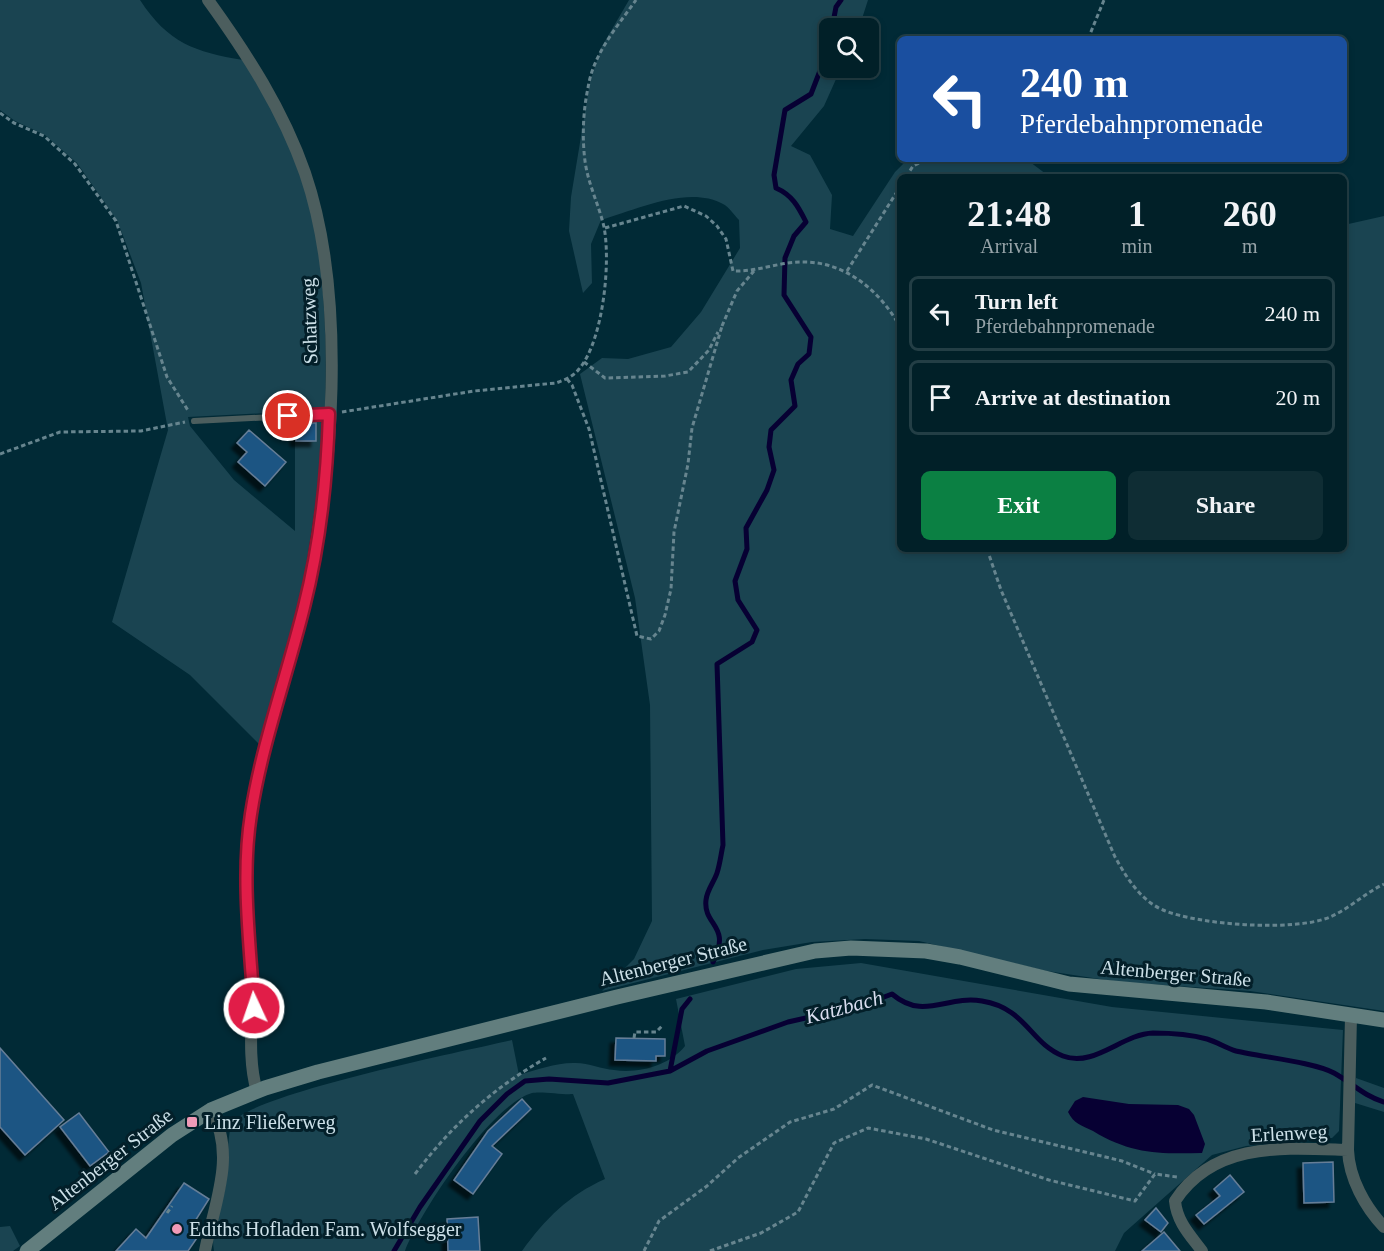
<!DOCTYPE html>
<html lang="en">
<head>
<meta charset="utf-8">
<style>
	body { margin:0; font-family:Georgia,serif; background:#0f2d34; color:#f1f3f6; height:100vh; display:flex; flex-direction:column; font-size:22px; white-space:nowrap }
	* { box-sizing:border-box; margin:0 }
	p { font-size:20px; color:#96a3a8 }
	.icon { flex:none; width:33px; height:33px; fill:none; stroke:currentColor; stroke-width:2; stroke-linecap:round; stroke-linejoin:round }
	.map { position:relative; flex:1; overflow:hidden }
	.drawer { position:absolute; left:897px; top:174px; width:450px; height:378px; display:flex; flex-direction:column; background:#012028; border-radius:9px; box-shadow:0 3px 9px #0003,0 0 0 2px #233e45 }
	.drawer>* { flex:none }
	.banner { position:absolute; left:897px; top:36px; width:450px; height:126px; border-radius:9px; box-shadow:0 3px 9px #0003,0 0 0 2px #233e45; background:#1a4fa0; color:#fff; overflow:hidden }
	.controls { position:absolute; left:819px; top:18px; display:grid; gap:12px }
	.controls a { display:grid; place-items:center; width:60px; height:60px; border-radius:9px; background:#012028; box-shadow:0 3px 9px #0003,0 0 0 2px #233e45; font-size:30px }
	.pin { position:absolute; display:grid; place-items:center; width:51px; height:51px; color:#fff; margin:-26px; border:3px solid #fff; border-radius:50%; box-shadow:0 2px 6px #0007 }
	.me { position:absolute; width:66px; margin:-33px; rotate:357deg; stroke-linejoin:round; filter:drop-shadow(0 0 4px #0008) }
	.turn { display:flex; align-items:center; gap:21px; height:126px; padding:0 24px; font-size:27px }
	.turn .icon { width:78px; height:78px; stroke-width:2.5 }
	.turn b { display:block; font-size:42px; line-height:51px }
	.eta { display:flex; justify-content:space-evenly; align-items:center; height:102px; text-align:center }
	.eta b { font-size:36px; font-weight:800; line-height:42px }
	.cta { display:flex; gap:12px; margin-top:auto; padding:12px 24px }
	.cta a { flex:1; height:69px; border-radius:9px; background:#0b8043; color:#fff; font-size:24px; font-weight:800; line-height:69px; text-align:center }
	.cta a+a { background:#0f2d34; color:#f1f3f6 }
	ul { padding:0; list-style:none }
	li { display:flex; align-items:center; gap:18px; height:75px; margin:0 12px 9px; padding:0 12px; border:3px solid #233e45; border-radius:9px }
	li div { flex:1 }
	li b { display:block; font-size:22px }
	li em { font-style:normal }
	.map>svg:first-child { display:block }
	.green { fill:#1a4451 }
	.water { fill:#070033 }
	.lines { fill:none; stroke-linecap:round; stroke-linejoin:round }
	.stream { stroke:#070033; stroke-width:5 }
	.building { fill:#1f5483; stroke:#667e97; stroke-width:1.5; filter:url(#shadow) }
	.path { stroke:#67858f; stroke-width:3; stroke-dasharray:4.5 3; stroke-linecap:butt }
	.lane { stroke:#4c5e5e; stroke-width:6 }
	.street { stroke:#4c5e5e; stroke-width:12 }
	.secondary { stroke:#627e7e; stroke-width:15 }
	.route-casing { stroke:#92132f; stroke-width:15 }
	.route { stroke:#e11d48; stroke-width:10 }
	.poi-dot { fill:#f09ab7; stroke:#031f29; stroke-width:2 }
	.labels { text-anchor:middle; stroke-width:6; stroke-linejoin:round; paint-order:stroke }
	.street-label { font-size:20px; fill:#cce0e8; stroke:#031f29 }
	.poi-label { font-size:20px; fill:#cce0e8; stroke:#031f29; text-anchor:start }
	.water-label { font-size:21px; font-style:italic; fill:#d9ddef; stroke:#031f29 }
</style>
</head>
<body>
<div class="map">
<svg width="1384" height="1251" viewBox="0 0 1384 1251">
	<defs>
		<filter id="shadow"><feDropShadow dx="-5.5" dy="5.5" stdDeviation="1.5" flood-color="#0009"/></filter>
	</defs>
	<rect width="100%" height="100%" fill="#012a36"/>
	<path class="green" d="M 0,0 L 140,0 C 168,43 195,52 243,60 C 269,102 296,147 308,196 C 325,266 327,338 325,410 L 188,417 L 190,426 L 234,480 L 295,531 L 295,420 L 318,420 L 323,424 L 321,469 L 300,606 L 262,747 L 190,675 L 112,622 L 168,430 L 141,283 L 117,220 L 77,163 L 45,135 L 15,121 L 0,110 Z
		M 629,0 L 868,0 L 859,28 L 830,28 L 830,68 L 841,68 L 824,106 L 791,146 L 810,155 L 832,195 L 830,229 L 853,236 L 895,172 L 908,159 L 1026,159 L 1050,177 L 900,177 L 900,549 L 1344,549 L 1344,225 L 1384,216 L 1384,1011 L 1250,991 L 1119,982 L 1047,971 L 919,941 L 865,939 L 812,942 L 763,950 L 602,991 L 634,959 L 652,921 L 650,705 L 635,598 L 580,374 L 602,358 L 628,359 L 671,347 L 701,312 L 740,248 L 739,220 C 734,215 729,207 723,204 C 688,185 636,210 601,220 L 591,244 L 592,283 L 583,293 L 569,231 L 571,197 L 590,82 L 601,48 Z
		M 861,963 L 1112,1007 L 1343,1030 L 1339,1131 L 1332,1138 L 1246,1146 L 1212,1155 L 1124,1233 L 1115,1251 L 522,1251 C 545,1219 569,1195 605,1179 L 573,1094 C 563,1095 541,1091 532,1093 C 492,1104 420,1212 405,1251 L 214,1251 C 210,1230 221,1209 225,1189 C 229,1174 226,1131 233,1122 C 256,1093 465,1051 512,1040 L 519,1075 C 536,1070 555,1063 573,1063 C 587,1062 601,1069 614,1070 C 639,1074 670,1065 685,1046 L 676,999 L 796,969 Z
		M 1356,1078 L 1384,1088 L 1384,1112 L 1355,1103 Z
		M 10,1226 L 20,1246 L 13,1251 L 0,1251 L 0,1227 Z"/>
	<path class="water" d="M 1083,1097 L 1129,1104 L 1178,1105 L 1189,1109 L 1194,1115 L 1205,1144 L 1202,1153 C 1158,1154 1131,1154 1093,1131 C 1081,1125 1074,1124 1068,1112 L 1075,1101 Z"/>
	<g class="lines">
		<path class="stream" d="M 832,28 L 836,7 L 841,0
			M 713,962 C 732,925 703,926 706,900 C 707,890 714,882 717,873 C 720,864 721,854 723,845 L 717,664 L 752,642 L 757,630 L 738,600 L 735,581 L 747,549 L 746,528 L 767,490 L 774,470 L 769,447 L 771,430 L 795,406 L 791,380 L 798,364 L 809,354 L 811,337 L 784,295 L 785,258 L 794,236 L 806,222 C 798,206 792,195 776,188 L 774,175 L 785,110 L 811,94 L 830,45
			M 670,1071 L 682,1009 L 690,999
			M 394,1251 L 420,1207 L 480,1121 L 507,1094 L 525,1081 L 549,1079 L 608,1083 L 670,1071 L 707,1051 L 788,1022 L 863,1005 L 892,994 C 924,1021 946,995 982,1001 C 1026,1008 1030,1043 1063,1056 C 1094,1068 1122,1034 1153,1033 C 1171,1033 1189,1034 1207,1039 C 1217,1042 1226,1048 1236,1051 C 1261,1057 1314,1062 1334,1073 C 1352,1083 1364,1096 1384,1102"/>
	</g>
	<path class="building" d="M 296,423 L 316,423 L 316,441 L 296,441 Z
		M 249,430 L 286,462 L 265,486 L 238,462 L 247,452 L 237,443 Z
		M 616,1038 L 665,1039 L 665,1056 L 656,1056 L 656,1061 L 615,1060 Z
		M 0,1048 L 64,1120 L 25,1155 L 0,1127 Z
		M 522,1099 L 531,1109 L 492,1146 L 502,1154 L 473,1194 L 454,1180 L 488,1131 Z
		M 79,1113 L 109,1152 L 90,1166 L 60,1127 Z
		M 1333,1162 L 1334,1202 L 1304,1203 L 1303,1163 Z
		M 1230,1175 L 1244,1192 L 1204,1224 L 1196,1215 L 1220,1196 L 1214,1189 Z
		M 184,1183 L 209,1199 L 190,1229 L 199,1235 L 188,1251 L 116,1251 L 136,1229 L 146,1238 Z
		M 1156,1208 L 1168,1223 L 1161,1232 L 1145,1220 Z
		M 478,1217 L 480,1251 L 448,1251 L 447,1219 Z
		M 1164,1232 L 1180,1251 L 1142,1251 Z"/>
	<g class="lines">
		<path class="path" d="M 1088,39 L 1104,0
			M 0,113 L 14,123 L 44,136 L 75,164 L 116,221 L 167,377 L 189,412
			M 906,177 L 913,166 L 927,159
			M 605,228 L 684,206 L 706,216 L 717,226 L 726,239 L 733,271 C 758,272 781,261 806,262 C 847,263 881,292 900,327
			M 847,271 L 900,187
			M 722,326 L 737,291 L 754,271
			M 584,362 L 605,378 L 665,376 L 688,372 L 709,350 L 718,332
			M 567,379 L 572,385 L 589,429 L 637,636 L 651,639 L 659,631 L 665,615 L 671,589 L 674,532 L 688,464 L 692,428 L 722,326
			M 342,412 L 474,391 L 556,383 C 564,380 573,377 579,369 C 603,341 611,263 604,227 C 599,205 588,184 585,161 C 582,138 583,111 588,88 C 593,54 617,27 636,0
			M 0,454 L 60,432 L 141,431 L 185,422
			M 987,549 L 1001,590 L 1115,857 C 1127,878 1140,900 1163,910 C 1198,925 1295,932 1330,917 C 1349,909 1365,893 1384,884
			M 634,1038 L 635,1032 L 656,1032 L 663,1025
			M 415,1174 C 452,1125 493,1088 546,1058
			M 167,1213 L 172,1206
			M 644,1251 L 659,1221 L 707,1186 L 738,1158 L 790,1122 L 834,1109 L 872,1085 L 993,1130 L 1122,1161 L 1155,1174
			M 710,1251 L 761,1233 L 798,1212 L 834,1143 L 868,1128 L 926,1139 L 1049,1180 L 1135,1201 L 1155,1174 L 1177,1177"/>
		<path class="lane" d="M 194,421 L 329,414"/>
		<path class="street" d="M 208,0 C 247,54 283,110 305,173 C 347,296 334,479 304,606 C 288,675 261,743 251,815 C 243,867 249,921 252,973 C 254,1013 246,1054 257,1092
			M 1348,1150 C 1349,1178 1365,1207 1384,1227
			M 205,1251 C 214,1204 237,1155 211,1110
			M 1202,1251 C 1190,1235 1177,1222 1175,1201 C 1214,1141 1285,1148 1348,1150 L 1351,1016"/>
		<path class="secondary" d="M 27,1251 L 172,1135 L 211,1110 L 265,1088 L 318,1072 L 617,997 L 815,951 L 851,948 L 926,951 L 960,957 L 1069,984 L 1266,1002 L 1384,1020"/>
	</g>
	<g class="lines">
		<g class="route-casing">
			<path id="route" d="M 254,1008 C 250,944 241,877 251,814 C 262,743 287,676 304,607 C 320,544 327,479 329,414 L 288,416"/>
		</g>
		<use href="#route" class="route"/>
	</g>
	<g class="poi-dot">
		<rect x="186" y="1116" width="12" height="12" rx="3"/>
		<circle cx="177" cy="1229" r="6"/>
	</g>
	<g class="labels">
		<g class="street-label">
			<text transform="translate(309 321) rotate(-92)" y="7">Schatzweg</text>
			<text transform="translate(673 961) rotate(-14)" y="7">Altenberger Straße</text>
			<text transform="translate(1176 973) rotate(5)" y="7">Altenberger Straße</text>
			<text transform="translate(1289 1133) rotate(-3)" y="7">Erlenweg</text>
			<text transform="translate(110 1159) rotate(-38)" y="7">Altenberger Straße</text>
		</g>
		<g class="poi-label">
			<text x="204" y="1129">Linz Fließerweg</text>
			<text x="189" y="1236">Ediths Hofladen Fam. Wolfsegger</text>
		</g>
		<g class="water-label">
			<text transform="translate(844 1007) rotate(-15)" y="7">Katzbach</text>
		</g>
	</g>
</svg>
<div class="controls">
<a><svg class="icon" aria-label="search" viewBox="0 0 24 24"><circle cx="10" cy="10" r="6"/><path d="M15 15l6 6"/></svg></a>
</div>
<div class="pin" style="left:288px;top:416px;background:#d93025"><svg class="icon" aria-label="arrive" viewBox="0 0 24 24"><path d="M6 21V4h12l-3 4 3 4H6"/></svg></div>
<svg class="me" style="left:254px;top:1008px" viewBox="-20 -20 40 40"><circle r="17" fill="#e11d48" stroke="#fff" stroke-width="3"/><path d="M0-11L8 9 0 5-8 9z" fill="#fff"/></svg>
<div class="banner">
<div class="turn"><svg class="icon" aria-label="left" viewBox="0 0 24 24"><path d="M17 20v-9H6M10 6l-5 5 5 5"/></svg><div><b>240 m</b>Pferdebahnpromenade</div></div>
</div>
<section class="drawer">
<div class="eta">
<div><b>21:48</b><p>Arrival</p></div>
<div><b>1</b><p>min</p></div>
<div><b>260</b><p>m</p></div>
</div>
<ul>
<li><svg class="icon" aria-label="left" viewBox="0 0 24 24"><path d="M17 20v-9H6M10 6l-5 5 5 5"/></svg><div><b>Turn left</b><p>Pferdebahnpromenade</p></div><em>240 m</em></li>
<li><svg class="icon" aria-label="arrive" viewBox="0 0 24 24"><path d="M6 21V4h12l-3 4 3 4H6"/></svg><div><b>Arrive at destination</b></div><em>20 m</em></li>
</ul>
<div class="cta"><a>Exit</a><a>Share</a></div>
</section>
</div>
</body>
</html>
